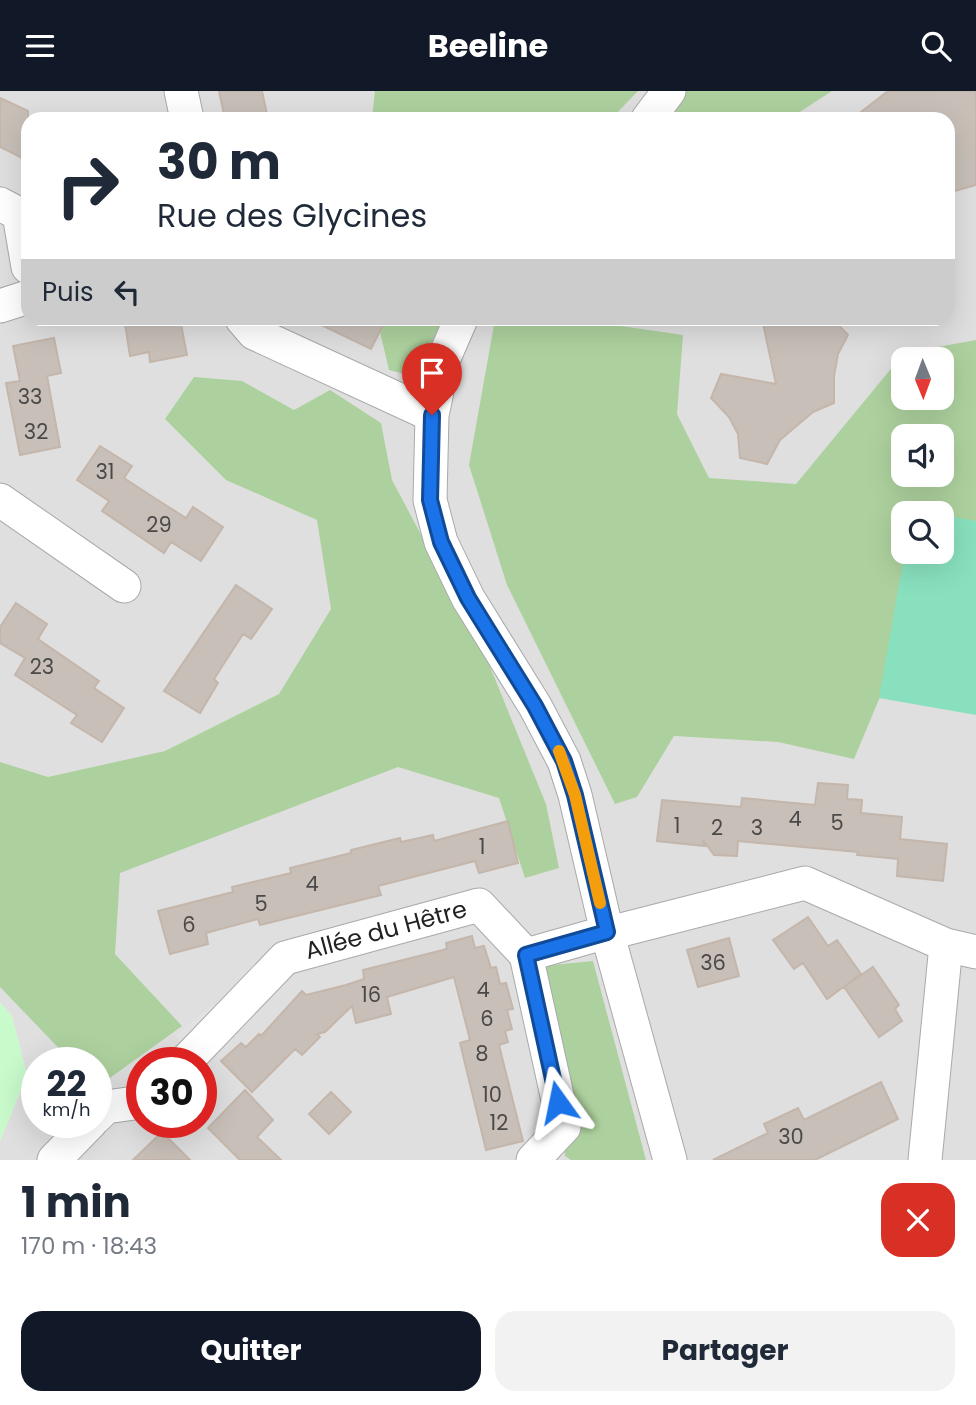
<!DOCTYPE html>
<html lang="fr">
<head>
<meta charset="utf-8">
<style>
	body { margin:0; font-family:Poppins,sans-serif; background:#f2f2f3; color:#1f2937; height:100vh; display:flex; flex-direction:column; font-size:26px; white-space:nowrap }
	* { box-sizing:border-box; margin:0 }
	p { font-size:23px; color:#747a83 }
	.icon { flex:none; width:38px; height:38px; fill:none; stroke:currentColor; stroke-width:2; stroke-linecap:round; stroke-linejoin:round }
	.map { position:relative; height:1069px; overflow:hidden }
	.side { display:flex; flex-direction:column; background:#fff; flex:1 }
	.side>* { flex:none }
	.banner { position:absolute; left:21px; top:21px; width:934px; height:214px; border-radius:21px; box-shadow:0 7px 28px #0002; background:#fff; color:#1f2937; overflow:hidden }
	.needle { width:46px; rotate:179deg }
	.fabs { position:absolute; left:891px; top:256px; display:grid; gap:14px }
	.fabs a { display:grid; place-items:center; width:63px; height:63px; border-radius:14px; background:#fff; box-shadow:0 7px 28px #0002; font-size:35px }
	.speed { position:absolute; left:21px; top:956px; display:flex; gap:14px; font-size:35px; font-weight:700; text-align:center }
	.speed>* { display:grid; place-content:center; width:91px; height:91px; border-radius:50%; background:#fff; box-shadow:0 7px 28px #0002; line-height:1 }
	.speed small { font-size:18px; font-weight:400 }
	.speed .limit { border:10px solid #d22; background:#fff; color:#111 }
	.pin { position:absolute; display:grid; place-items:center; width:60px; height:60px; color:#fff; margin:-72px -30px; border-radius:50% 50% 50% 0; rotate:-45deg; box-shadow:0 0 7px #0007 }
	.pin .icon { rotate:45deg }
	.me { position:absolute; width:77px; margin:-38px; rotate:348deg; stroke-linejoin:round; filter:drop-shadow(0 0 5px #0008) }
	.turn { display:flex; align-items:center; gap:24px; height:147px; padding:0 21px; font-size:32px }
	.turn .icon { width:91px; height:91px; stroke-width:2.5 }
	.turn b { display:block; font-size:49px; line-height:60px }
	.then { display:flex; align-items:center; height:66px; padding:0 21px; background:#0003; gap:14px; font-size:26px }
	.round { display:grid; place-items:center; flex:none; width:74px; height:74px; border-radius:21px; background:#f2f2f3 }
	.head { display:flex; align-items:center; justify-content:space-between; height:119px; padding:0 21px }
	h1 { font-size:42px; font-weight:700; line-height:52px }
	.button { display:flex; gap:14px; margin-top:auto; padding:14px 21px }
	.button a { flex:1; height:80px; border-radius:21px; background:#111827; color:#fff; font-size:28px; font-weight:700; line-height:80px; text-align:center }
	.button a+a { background:#f2f2f3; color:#1f2937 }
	header { display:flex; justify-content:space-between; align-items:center; height:91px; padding:0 21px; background:#111827; color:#fff; font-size:32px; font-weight:700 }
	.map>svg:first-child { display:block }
	.residential { fill:#e0dfdf; fill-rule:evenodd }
	.forest { fill:#add19e; fill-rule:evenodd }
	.park { fill:#c8facc }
	.pitch { fill:#88e0be }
	.parking { fill:#e2e2e2 }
	.building { fill:#c7bfb8; stroke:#c4b6ab; stroke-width:2 }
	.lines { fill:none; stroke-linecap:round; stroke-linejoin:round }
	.minor-casing { stroke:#a9a9a9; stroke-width:35 }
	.minor { stroke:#fff; stroke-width:33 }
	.route-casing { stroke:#114b97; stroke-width:18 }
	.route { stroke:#1a73e8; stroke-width:12 }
	.slow { stroke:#f59e0b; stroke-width:12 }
	.labels { text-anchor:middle; stroke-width:7; stroke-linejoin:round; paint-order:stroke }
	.number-label { font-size:21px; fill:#4b4948 }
	.street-label { font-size:24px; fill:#222; stroke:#fff }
</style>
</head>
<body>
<header><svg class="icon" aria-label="menu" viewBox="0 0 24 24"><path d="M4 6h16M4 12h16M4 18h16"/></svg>Beeline<svg class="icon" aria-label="search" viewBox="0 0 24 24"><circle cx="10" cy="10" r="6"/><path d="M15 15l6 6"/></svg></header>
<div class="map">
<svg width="976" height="1069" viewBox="0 0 976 1069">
	<rect width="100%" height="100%" fill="#f2efe9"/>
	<path class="residential" d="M 0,0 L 976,0 L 976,1069 L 0,1069 L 0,1050 L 27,984 L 12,925 L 0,911 ZM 28,28 L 948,28 L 948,228 L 28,228 ZM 903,268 L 942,268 L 942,306 L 903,306 ZM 903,345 L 942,345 L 942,383 L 903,383 ZM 903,422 L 942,422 L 942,460 L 903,460 ZM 37,971 L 96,971 L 96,1031 L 37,1031 ZM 142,971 L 201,971 L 201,1031 L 142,1031 Z"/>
	<path class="forest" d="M 375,0 L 638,0 L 611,28 L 372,28 Z
		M 679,0 L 832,0 L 789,28 L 654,28 Z
		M 377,228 L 442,228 L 416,286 L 389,279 Z
		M 495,228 L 596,228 L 600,232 L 683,244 L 677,323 L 709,387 L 796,393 L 904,262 L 976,249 L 976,473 L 911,532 L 854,668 L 778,651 L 674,645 L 637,706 L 615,713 L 507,494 L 469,374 ZM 903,268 L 942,268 L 942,306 L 903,306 ZM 903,345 L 942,345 L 942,383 L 903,383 ZM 903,422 L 942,422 L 942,460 L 903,460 Z
		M 194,286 L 242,290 L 294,319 L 330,299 L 381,332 L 392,389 L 486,566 L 546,713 L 559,777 L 525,787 L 499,707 L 398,676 L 120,782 L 115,863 L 182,935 L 96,997 L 96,971 L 72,971 L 0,896 L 0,671 L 48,686 L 165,660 L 279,603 L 331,518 L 317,429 L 226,389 L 165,328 Z
		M 593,870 L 646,1069 L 571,1069 L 565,1065 L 542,875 Z"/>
	<path class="park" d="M 0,911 L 12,925 L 27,984 L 0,1050 Z"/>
	<path class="pitch" d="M 942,424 L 976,430 L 976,624 L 879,607 L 905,460 L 942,460 Z"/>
	<path class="parking" d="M 213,913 L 220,921 L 182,953 L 175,945 Z"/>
	<path class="building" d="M 219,0 L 262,0 L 268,28 L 225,28 Z
		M 888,0 L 976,0 L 976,94 L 948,102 L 948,28 L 852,28 Z
		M 0,7 L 28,20 L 28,70 L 0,56 Z
		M 155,228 L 180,228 L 187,264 L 150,271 L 149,261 L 130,265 L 125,233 Z
		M 309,228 L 386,228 L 371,258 Z
		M 762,228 L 833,228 L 848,244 L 838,263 L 834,285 L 834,312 L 813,321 L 780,349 L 767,373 L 740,367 L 738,343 L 729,326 L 711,307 L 721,283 L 776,293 Z
		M 54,247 L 61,282 L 47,285 L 60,356 L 20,364 L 6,292 L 20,290 L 13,255 Z
		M 100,355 L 132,375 L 124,387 L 156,408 L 186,427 L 193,416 L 223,436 L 201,470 L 171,451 L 164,462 L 102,420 L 109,410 L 77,389 Z
		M 236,494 L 272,518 L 251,548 L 243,543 L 214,588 L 218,592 L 200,622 L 164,600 Z
		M 16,512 L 47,533 L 38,548 L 99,590 L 94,597 L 124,617 L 102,651 L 71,632 L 77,624 L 15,584 L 25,567 L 0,552 L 0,536 Z
		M 818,692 L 848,694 L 847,708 L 862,709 L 861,722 L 902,726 L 900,748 L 947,753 L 943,790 L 897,785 L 898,768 L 857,764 L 858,761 L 738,750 L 737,765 L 714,764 L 703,749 L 705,755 L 657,750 L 662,709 L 741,716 L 742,707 L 815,714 Z
		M 508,730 L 518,772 L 479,782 L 475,770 L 378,795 L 381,804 L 260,834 L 258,828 L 206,842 L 208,853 L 170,863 L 158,820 L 233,801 L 232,796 L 291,782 L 290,777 L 351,762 L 351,759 L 400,747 L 401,751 L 433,744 L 434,750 Z
		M 808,826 L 828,855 L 837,849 L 861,883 L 827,908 L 803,872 L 794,878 L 773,849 Z
		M 472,845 L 475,857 L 484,855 L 491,877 L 496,876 L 500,893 L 506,892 L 513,918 L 507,919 L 512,938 L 505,940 L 508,951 L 499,954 L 523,1050 L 486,1059 L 460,952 L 470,949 L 454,886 L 387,906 L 391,923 L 356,932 L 352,915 L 325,941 L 317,943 L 320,946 L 302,964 L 295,958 L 252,1001 L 221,970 L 241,952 L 246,956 L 259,943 L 261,945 L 302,900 L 306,904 L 346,894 L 364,888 L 363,879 L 447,858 L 446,852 Z
		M 729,847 L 739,885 L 698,896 L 687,859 Z
		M 873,876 L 899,914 L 895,918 L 902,930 L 879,946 L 844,896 Z
		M 881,991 L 898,1028 L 815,1069 L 713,1069 L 768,1042 L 764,1033 L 798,1017 L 804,1029 Z
		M 245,999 L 273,1029 L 257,1046 L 281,1069 L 240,1069 L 208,1037 Z
		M 331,1001 L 351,1021 L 329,1043 L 309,1023 Z
		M 162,1041 L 190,1069 L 133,1069 Z"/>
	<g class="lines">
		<g class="minor-casing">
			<path id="minor" d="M 181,0 L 187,28
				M 648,28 L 669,0
				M 0,113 L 19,123 L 28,176
				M 0,215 L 28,206
				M 242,228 L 254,242 L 432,324
				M 461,228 L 444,267 L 432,324 L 430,409 L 441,451 L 468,507 L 535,615 L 564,670 L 575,704 L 607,841 L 670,1069
				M 0,409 L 124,495
				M 185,971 L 285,867 L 479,814 L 526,864
				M 96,1026 L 106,1016 L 142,1011
				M 54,1069 L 91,1031
				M 533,1069 L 564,1036 L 526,864 L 607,841 L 625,838 L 805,792 L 946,854 L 976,861
				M 925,1069 L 946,854"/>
		</g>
		<use href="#minor" class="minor"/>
	</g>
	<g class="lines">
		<g class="route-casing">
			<path id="route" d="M 432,324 L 430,409 L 441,451 L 468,507 L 535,615 L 564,670 L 575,704 L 607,841 L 526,864 L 558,1011"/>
		</g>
		<use href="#route" class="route"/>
		<path class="slow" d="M 559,660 L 575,704 L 600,812"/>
	</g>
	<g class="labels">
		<g class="number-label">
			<text x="30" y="313">33</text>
			<text x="36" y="348">32</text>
			<text x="105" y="388">31</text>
			<text x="159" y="441">29</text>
			<text x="42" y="583">23</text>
			<text x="795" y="735">4</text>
			<text x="837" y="739">5</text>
			<text x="677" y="742">1</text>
			<text x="717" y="744">2</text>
			<text x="757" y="744">3</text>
			<text x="482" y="763">1</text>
			<text x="312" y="800">4</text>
			<text x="261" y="820">5</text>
			<text x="189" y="841">6</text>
			<text x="713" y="879">36</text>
			<text x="483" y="906">4</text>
			<text x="371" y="911">16</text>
			<text x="487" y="935">6</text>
			<text x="482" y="970">8</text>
			<text x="492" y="1011">10</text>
			<text x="499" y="1039">12</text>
			<text x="791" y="1053">30</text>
		</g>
		<g class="street-label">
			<text transform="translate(386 839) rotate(-15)" y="8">Allée du Hêtre</text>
		</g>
	</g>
</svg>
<div class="fabs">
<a><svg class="needle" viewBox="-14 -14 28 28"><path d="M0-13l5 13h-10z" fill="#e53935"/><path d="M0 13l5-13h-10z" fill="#747a83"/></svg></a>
<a><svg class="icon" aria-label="sound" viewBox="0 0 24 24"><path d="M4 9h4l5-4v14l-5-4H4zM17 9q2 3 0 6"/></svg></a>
<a><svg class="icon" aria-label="search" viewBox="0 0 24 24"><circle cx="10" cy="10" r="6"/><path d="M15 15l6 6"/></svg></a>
</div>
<div class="speed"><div>22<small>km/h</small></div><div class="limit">30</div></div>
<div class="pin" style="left:432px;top:324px;background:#d93025"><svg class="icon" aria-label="arrive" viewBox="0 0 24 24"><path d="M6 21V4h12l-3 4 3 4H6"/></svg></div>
<svg class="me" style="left:558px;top:1011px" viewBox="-20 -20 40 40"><path d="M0-17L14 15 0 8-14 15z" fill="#1a73e8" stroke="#fff" stroke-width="4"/></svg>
<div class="banner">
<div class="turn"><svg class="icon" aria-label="right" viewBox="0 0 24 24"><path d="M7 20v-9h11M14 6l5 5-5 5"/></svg><div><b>30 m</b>Rue des Glycines</div></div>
<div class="then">Puis<svg class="icon" aria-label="left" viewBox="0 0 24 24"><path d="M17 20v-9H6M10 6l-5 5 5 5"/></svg></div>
</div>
</div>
<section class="side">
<div class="head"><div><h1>1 min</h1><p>170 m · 18:43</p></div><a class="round" style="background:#d93025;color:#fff"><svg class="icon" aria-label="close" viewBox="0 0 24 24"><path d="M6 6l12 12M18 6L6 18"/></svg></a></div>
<div class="button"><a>Quitter</a><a>Partager</a></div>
</section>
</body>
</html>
